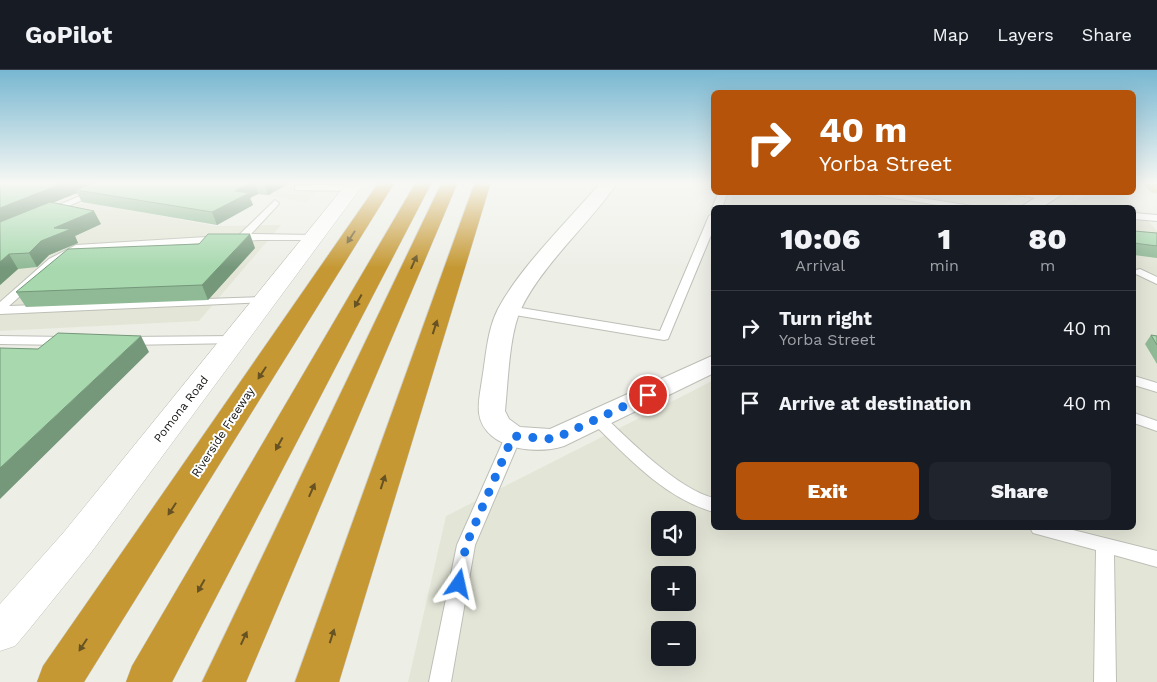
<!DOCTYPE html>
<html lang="en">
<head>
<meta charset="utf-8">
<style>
	body { margin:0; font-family:"Work Sans",sans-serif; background:#20242c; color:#f1f3f6; height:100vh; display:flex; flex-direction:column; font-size:19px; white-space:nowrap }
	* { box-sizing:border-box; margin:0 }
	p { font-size:16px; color:#9ea1a6 }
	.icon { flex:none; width:28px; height:28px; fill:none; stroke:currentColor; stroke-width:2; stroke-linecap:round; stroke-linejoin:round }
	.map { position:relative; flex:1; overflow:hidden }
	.details { position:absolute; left:711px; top:135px; width:425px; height:325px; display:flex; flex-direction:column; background:#171b24; border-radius:8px; box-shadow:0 5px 20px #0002 }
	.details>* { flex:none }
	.banner { position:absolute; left:711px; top:20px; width:425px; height:105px; border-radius:8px; box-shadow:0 5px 20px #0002; background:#b45309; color:#fff; overflow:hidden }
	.fabs { position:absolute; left:651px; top:441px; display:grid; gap:10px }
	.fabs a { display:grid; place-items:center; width:45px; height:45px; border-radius:8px; background:#171b24; box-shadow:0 5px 20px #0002; font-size:25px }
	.pin { position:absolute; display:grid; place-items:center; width:42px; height:42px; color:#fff; margin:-21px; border:2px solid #fff; border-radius:50%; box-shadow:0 1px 5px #0007 }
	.me { position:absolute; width:55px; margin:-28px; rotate:11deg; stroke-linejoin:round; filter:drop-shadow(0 0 4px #0008) }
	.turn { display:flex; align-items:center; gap:18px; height:105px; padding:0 25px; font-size:22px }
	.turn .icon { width:65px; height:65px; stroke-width:2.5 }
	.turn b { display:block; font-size:35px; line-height:42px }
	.eta { display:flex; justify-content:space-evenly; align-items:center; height:85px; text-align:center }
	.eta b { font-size:30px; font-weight:800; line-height:35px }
	.primary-button { display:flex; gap:10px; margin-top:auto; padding:10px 25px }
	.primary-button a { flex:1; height:58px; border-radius:8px; background:#b45309; color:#fff; font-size:20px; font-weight:800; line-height:58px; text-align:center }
	.primary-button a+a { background:#20242c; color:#f1f3f6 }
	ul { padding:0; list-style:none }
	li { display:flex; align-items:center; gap:15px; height:75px; padding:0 25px; border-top:1px solid #363941 }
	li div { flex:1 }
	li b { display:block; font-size:19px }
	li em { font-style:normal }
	header { display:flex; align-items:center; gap:30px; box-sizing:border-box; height:70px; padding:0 25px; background:#171b24; border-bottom:1px solid #363941 }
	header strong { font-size:24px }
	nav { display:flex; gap:28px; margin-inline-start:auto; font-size:18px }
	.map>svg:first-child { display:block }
	.built { fill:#e3e6d7; fill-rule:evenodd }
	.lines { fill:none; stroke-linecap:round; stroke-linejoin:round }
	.lane-casing { stroke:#bdbfb7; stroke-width:2 }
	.street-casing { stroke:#bdbfb7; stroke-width:2 }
	.secondary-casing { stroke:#bdbfb7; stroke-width:1 }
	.primary-casing { stroke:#ccc; stroke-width:1 }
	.highway-casing { stroke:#ccc; stroke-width:1 }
	.lane { fill:#fff; fill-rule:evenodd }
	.street { fill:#fff; fill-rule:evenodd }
	.secondary { fill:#fff; fill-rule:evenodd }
	.primary { fill:#dcc185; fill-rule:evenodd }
	.highway { fill:#c59833; fill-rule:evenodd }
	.wall { fill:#90ba96 }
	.shaded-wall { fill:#75977a }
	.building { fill:#a7d8ae; stroke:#75977a }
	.oneway { fill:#665223 }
	.route { stroke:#1a73e8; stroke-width:9; stroke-dasharray:0 16.2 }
	.labels { text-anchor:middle; stroke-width:4; stroke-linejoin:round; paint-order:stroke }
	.street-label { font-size:12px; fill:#181916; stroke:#fff }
</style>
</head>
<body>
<header>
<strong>GoPilot</strong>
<nav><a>Map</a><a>Layers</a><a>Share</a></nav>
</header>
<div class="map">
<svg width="1157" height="612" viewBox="0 0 1157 612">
	<rect width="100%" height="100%" fill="#edefe7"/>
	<path class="built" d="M 188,112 L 324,112 L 306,132 Z
		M 734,123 L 1028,123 L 995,138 L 728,138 Z
		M 1091,123 L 1123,123 L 1157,161 L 1157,612 L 408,612 L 446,446 L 714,310 L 714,458 L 1134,458 L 1134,138 L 1060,137 ZM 660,450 L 688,450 L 688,478 L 660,478 ZM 660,505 L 688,505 L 688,532 L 660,532 ZM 660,560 L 688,560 L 688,588 L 660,588 Z
		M 85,132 L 216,156 L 281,155 L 199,251 L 0,261 L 0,167 Z"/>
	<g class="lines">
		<g class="lane-casing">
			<path id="lane" d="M 113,112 L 124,112 L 50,144 L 42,142 Z
				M 298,115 L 352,115 L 356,118 L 352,121 L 295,120 L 295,116 Z
				M 719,122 L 728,122 L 722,138 L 714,138 L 714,140 L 712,138 Z
				M 855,122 L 883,122 L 985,138 L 957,138 Z
				M 999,122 L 1031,122 L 1052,127 L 1048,130 Z
				M 275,130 L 279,133 L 278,135 L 251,164 L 314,165 L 319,168 L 318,170 L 259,170 L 82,180 L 57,193 L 9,236 L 265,227 L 271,230 L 269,232 L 0,244 L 0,232 L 49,189 L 76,175 L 239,165 Z
				M 714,143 L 714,158 L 668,269 L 664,270 L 509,244 L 503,240 L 509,236 L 660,261 L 709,146 Z
				M 1134,143 L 1157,145 L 1157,151 L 1134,149 Z
				M 1140,199 L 1157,207 L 1157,214 L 1136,204 L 1136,200 Z
				M 0,266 L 66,267 L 72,271 L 66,275 L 0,274 Z
				M 235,266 L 240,267 L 241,270 L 240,273 L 125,275 L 119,271 L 125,267 Z
				M 1134,306 L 1157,313 L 1157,322 L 1134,315 Z
				M 1134,343 L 1157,351 L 1157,361 L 1134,353 Z
				M 598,344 L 603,345 C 630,371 679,420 714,428 L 714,442 C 666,429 627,387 593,353 L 591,349 L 593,345 Z
				M 513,362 L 518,363 L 521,367 L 475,475 L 451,612 L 429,612 L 457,475 L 505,367 L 508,363 Z
				M 1030,458 L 1065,458 L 1157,481 L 1157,497 L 1114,485 L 1116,612 L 1094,612 L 1096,480 L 1033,463 Z"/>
		</g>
		<g class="street-casing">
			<path id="street" d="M 601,112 L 618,112 C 590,153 541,196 521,239 C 509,264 508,313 505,341 L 509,349 L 520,357 L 550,359 L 714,285 L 714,303 L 564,376 C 542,383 510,381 492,366 C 473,350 479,331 482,310 C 486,287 487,260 498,239 C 520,197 570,149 601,112 Z
				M 1044,122 L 1066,122 L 1041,138 L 1019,138 Z"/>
		</g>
		<g class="secondary-casing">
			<path id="secondary" d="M 348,112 L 365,112 L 90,484 L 27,562 L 15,576 L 0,581 L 0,534 L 64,462 Z"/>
		</g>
		<g class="primary-casing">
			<path id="primary" d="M 1143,112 L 1157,112 L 1157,123 L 1151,122 Z"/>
		</g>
		<g class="highway-casing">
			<path id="highway" d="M 379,112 L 395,112 L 84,612 L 37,612 L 43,596 Z
				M 416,112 L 432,112 L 172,612 L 126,612 L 132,596 Z
				M 442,112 L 458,112 L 246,612 L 202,612 Z
				M 475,112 L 491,112 L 339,612 L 295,612 Z"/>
		</g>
		<use href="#lane" class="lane"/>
		<use href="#street" class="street"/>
		<use href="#secondary" class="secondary"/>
		<use href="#primary" class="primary"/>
		<use href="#highway" class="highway"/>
	</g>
	<path class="wall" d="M 0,112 L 292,112 L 268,125 L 258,124 L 250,128 L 253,135 L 217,155 L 82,132 L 77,123 L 52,133 L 101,154 L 75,166 L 78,173 L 49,185 L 37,197 L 18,199 L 0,215 Z
		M 1134,161 L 1157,163 L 1157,188 L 1134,185 Z
		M 255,178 L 208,230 L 26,237 L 16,222 Z
		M 1151,265 L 1157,266 L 1157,294 L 1145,274 Z"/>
	<path class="shaded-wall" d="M 66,112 L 99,112 L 76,120 L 77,123 L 0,154 L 0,138 Z
		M 252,112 L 254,112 L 258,124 L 250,128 L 253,135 L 217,155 L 212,142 L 235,121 Z
		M 265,112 L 292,112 L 268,125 L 264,113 Z
		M 94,141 L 101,154 L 75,166 L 78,173 L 49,185 L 37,197 L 29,183 L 54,158 Z
		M 250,164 L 255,178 L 208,230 L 202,215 Z
		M 9,184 L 18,199 L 0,215 L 0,192 Z
		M 141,266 L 149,282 L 0,429 L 0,398 Z"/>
	<path class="building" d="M 0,112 L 66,112 L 0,138 Z
		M 96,112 L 252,112 L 235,121 L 249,123 L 212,142 L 76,120 Z
		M 50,132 L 94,141 L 54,158 L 71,159 L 41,171 L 29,183 L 9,184 L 0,192 L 0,152 Z
		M 1134,161 L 1157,163 L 1157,176 L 1134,173 Z
		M 208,164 L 250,164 L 202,215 L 16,222 L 68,179 L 199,174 Z
		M 58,263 L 141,266 L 0,398 L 0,278 L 38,279 Z
		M 1151,265 L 1157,266 L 1157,275 Z"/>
	<defs><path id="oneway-solid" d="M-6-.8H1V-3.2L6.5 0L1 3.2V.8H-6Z" transform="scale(1.25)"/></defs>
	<g class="oneway">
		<use href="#oneway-solid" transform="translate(351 167) rotate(123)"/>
		<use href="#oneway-solid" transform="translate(414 192) rotate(-66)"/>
		<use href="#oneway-solid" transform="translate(358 231) rotate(119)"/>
		<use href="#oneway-solid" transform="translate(435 257) rotate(-72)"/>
		<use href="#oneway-solid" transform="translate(262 303) rotate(123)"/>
		<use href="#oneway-solid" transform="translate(279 374) rotate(119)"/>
		<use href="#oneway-solid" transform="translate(383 412) rotate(-72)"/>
		<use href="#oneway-solid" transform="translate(312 420) rotate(-66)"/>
		<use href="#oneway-solid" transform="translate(172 439) rotate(123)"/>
		<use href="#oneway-solid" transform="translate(201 516) rotate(119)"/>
		<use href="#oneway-solid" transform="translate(332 566) rotate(-72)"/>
		<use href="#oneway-solid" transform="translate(244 568) rotate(-65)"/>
		<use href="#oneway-solid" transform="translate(83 575) rotate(123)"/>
	</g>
	<linearGradient id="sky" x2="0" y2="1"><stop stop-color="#78b7d1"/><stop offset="0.57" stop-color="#f7f8f4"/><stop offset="1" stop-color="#f7f8f4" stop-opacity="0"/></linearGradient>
	<rect width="1157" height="198" fill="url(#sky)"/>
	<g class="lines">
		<path class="route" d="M 459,514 L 466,475 L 513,366 L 554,369 L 648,325"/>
	</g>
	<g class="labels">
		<g class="street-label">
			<text transform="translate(181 339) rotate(-52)" y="4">Pomona Road</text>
			<text transform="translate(223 362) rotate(-57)" y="4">Riverside Freeway</text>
		</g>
	</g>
</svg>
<div class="fabs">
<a><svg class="icon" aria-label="sound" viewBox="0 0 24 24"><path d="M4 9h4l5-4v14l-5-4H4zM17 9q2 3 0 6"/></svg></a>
<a>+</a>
<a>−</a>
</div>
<div class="pin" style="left:648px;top:325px;background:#d93025"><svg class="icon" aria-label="arrive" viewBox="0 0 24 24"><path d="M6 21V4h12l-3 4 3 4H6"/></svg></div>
<svg class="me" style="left:459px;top:514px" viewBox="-20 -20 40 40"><path d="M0-17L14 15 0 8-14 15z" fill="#1a73e8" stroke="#fff" stroke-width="4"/></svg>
<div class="banner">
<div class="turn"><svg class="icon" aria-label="right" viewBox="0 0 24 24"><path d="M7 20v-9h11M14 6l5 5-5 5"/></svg><div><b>40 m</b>Yorba Street</div></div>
</div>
<section class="details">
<div class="eta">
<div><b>10:06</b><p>Arrival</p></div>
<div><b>1</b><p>min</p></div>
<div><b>80</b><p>m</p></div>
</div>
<ul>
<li><svg class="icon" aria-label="right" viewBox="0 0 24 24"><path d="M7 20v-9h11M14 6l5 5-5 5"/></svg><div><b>Turn right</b><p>Yorba Street</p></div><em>40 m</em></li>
<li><svg class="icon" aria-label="arrive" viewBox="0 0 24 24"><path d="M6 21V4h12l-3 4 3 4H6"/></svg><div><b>Arrive at destination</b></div><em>40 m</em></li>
</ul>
<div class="primary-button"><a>Exit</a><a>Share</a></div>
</section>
</div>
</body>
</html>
